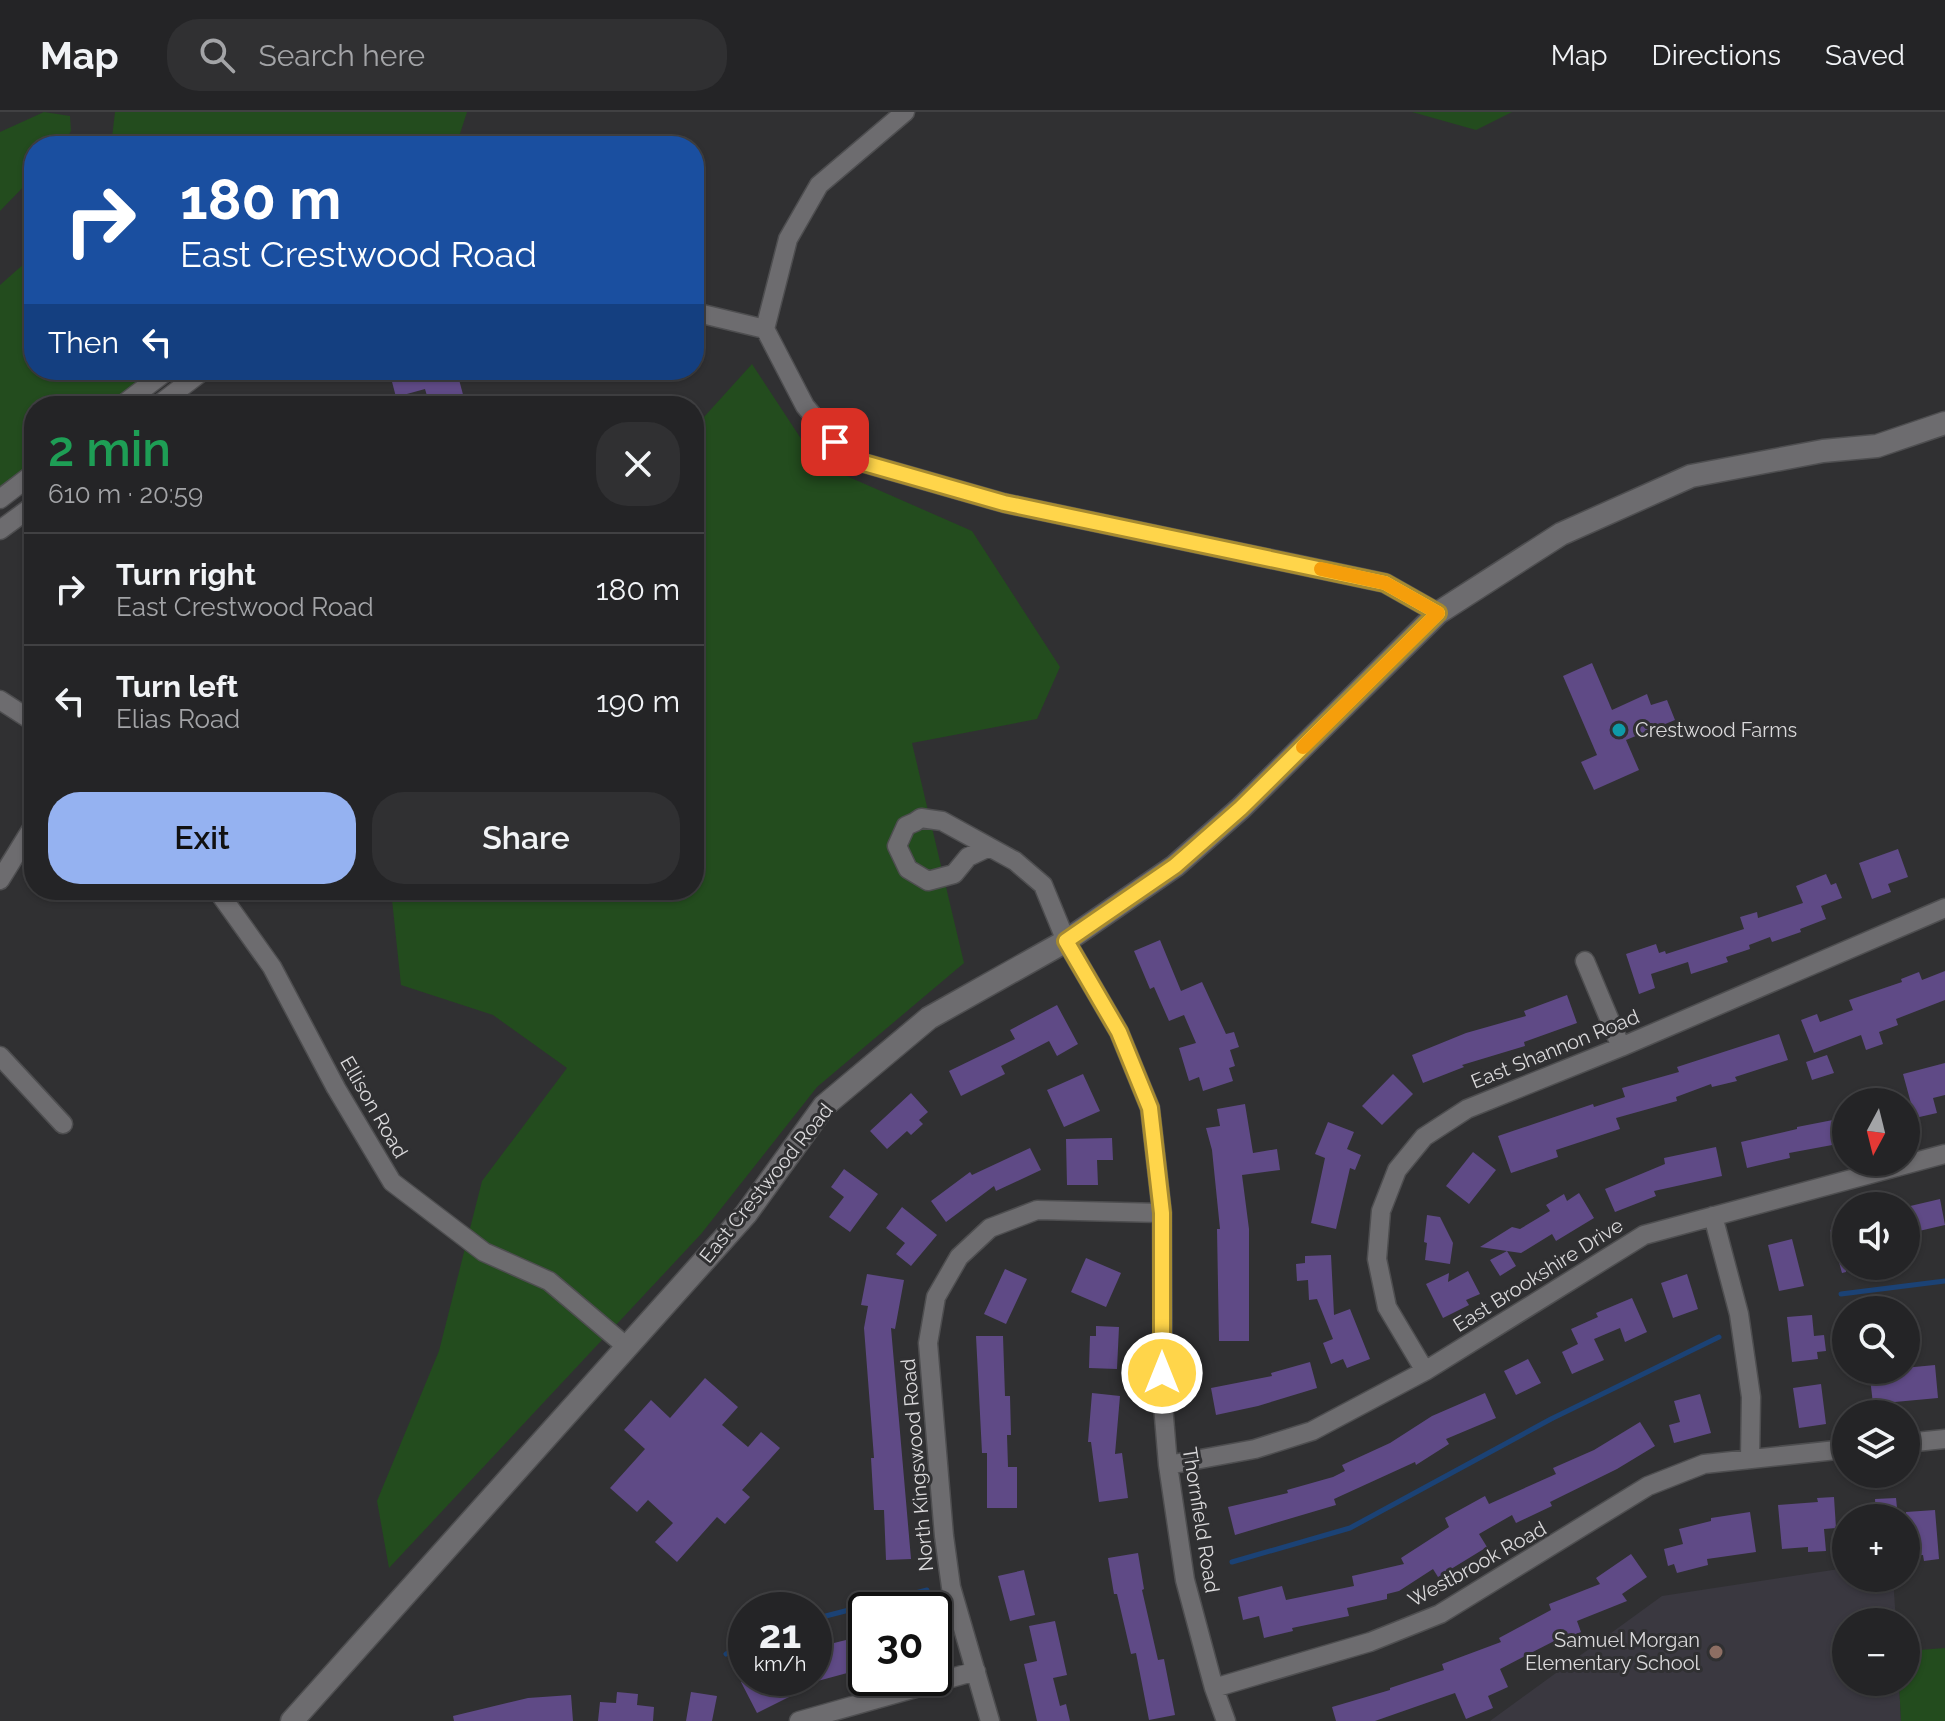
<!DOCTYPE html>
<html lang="en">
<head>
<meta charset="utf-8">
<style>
	body { margin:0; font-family:Raleway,sans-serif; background:#303032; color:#f1f3f6; height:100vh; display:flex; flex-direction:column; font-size:30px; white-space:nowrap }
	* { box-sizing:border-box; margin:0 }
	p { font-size:26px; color:#a3a4a7 }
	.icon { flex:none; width:44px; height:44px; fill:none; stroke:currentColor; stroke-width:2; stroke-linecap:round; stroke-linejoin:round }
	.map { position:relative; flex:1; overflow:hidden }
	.drawer { position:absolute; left:24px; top:284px; width:680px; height:504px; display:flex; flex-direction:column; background:#242426; border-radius:32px; box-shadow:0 2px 6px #0004,0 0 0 2px #414143 }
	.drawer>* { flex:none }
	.hud { position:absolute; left:24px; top:24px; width:680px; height:244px; border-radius:32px; box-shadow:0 2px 6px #0004,0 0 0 2px #414143; background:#1a4fa0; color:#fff; overflow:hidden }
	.needle { width:52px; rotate:187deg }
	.tools { position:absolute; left:1832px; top:976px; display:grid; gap:16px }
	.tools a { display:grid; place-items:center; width:88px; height:88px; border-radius:50%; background:#242426; box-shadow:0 2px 6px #0004,0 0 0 2px #414143; font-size:40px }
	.speed { position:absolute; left:728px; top:1480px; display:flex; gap:16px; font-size:40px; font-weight:700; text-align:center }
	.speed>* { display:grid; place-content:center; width:104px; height:104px; border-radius:50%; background:#242426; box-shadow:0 2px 6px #0004,0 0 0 2px #414143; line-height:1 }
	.speed small { font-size:20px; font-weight:400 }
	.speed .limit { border:4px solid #111; border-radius:12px; background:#fff; color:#111 }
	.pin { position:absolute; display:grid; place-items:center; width:68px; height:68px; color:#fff; margin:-34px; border-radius:16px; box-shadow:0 4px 12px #0006 }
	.me { position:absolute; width:88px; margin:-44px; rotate:0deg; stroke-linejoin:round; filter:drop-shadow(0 0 6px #0008) }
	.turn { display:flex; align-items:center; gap:28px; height:168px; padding:0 24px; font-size:36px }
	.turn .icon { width:104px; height:104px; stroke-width:2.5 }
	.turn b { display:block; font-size:56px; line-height:68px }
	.then { display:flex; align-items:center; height:76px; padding:0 24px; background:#0003; gap:16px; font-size:30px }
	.round { display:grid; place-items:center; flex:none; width:84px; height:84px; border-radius:32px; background:#303032 }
	.headline { display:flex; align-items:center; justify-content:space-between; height:136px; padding:0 24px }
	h1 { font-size:48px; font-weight:600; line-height:60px; color:#1e9e55 }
	.cta { display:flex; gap:16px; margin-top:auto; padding:16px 24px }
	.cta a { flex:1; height:92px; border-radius:32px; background:#95b2f1; color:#111; font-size:32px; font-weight:600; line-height:92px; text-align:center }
	.cta a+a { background:#303032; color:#f1f3f6 }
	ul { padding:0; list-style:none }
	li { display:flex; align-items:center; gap:24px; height:112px; padding:0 24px; border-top:2px solid #414143 }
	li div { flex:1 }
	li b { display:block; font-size:30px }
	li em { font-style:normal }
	header { display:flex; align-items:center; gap:48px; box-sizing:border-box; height:112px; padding:0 40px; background:#242426; border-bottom:2px solid #414143 }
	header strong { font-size:38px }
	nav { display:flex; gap:44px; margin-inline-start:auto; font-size:28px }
	.search { width:560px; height:72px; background:#303032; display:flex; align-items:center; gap:20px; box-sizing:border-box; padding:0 28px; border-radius:32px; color:#a3a4a7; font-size:30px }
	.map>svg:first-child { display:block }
	.built { fill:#3a3840 }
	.green { fill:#234c1e }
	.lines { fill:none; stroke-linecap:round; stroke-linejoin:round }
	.stream { stroke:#1b4275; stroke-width:5 }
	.building { fill:#5f4a86 }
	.minor-casing { stroke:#4e4e50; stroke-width:21 }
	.tertiary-casing { stroke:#4e4e50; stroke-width:25 }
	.minor { stroke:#6d6c6f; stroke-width:18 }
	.tertiary { stroke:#6d6c6f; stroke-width:22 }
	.route-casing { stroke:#a68a30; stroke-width:20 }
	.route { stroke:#ffd54a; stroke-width:14 }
	.slow { stroke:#f59e0b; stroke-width:14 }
	.culture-dot { fill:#0f9aa8; stroke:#303032; stroke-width:3 }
	.education-dot { fill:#8d6e63; stroke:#303032; stroke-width:3 }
	.labels { text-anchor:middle; stroke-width:6; stroke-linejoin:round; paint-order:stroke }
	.poi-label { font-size:20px; fill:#dad9db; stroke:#303032; text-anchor:start }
	.street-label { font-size:20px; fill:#dad9db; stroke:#303032 }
</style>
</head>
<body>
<header>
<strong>Map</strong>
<div class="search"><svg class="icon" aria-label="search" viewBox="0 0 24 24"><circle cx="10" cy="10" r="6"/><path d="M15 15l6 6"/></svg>Search here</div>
<nav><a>Map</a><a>Directions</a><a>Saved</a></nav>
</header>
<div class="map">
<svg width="1945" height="1609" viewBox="0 0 1945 1609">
	<rect width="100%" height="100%" fill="#303032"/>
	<path class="built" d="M 1846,1456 L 1846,1466 L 1893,1466 L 1896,1510 L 1846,1510 L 1846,1570 L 1899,1570 L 1901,1609 L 1490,1609 L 1662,1484 Z"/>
	<path class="green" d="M 44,0 L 70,4 L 71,19 L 62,34 L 34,34 L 34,64 L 0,99 L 0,20 Z
		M 115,0 L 467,0 L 456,34 L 111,34 Z
		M 1412,0 L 1512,0 L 1476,18 Z
		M 34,143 L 34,258 L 159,258 L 112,294 L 34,294 L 34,354 L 0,380 L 0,173 Z
		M 752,252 L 817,351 L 972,419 L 1060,555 L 1037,607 L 912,631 L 964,851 L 817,975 L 701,1122 L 389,1456 L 377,1389 L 439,1239 L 482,1069 L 567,956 L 493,903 L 401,873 L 391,778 L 694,778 L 694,316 Z
		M 1945,1536 L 1945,1609 L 1901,1609 L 1899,1570 L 1906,1570 L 1906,1539 Z"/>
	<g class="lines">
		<path class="stream" d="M 1841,1182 L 1945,1169
			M 1232,1450 L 1350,1416 L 1551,1307 L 1719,1225
			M 814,1507 L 927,1478
			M 726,1542 L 746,1529"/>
	</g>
	<path class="building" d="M 434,259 L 436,266 L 457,260 L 465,290 L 449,294 L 430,294 L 425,277 L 396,285 L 391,266 L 410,260 L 411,265 Z
		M 1592,551 L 1612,598 L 1647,582 L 1651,593 L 1667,588 L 1675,608 L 1626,628 L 1639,658 L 1594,678 L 1581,650 L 1597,643 L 1563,564 Z
		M 1898,737 L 1908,765 L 1888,772 L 1891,780 L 1872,787 L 1859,751 Z
		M 1826,762 L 1831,773 L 1836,771 L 1842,786 L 1821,794 L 1826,807 L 1800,817 L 1801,820 L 1772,830 L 1770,825 L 1749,833 L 1750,837 L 1726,845 L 1728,850 L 1691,862 L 1688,850 L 1651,862 L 1655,876 L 1639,882 L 1626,842 L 1656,832 L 1659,841 L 1665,839 L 1666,842 L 1744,817 L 1740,805 L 1757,800 L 1758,806 L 1803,791 L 1796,774 Z
		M 1160,828 L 1181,879 L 1202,870 L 1226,922 L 1234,920 L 1239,935 L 1230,938 L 1235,954 L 1229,956 L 1233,969 L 1203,979 L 1199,965 L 1189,969 L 1179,936 L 1196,931 L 1184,903 L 1169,909 L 1154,875 L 1150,877 L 1134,839 Z
		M 1945,859 L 1945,888 L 1896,907 L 1898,913 L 1879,920 L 1883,932 L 1866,938 L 1861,923 L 1814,941 L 1801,908 L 1817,902 L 1820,910 L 1853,898 L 1849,888 L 1902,870 L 1901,867 L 1919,860 L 1922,868 Z
		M 1567,883 L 1577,911 L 1524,930 L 1525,934 L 1462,953 L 1464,955 L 1423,971 L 1412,943 L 1466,921 L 1526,904 L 1524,899 Z
		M 1057,893 L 1078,932 L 1057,944 L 1049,929 L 1001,954 L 1005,962 L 961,984 L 949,959 L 1015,927 L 1010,918 Z
		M 1779,922 L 1788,948 L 1735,965 L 1737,969 L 1712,975 L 1711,972 L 1676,985 L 1677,989 L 1616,1006 L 1620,1017 L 1556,1038 L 1558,1045 L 1511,1061 L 1498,1024 L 1593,992 L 1594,995 L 1625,985 L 1622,976 L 1679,960 L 1677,955 Z
		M 1827,943 L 1834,961 L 1812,968 L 1806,950 Z
		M 1945,951 L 1945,983 L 1933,986 L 1937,1001 L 1915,1006 L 1903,962 Z
		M 1083,962 L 1100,999 L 1064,1015 L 1047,978 Z
		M 1393,962 L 1413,982 L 1382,1013 L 1362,994 Z
		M 911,981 L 928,1000 L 919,1008 L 923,1012 L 911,1023 L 907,1019 L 887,1037 L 870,1019 Z
		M 1245,992 L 1253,1041 L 1277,1037 L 1280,1058 L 1242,1063 L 1249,1117 L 1249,1229 L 1219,1229 L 1217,1117 L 1220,1117 L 1212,1038 L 1206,1016 L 1220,1014 L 1217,997 Z
		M 1838,1007 L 1843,1031 L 1789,1041 L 1790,1046 L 1747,1056 L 1741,1030 L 1797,1017 L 1797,1015 Z
		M 1328,1010 L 1354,1020 L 1347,1037 L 1361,1043 L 1355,1058 L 1350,1056 L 1336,1117 L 1311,1111 L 1325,1046 L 1315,1042 Z
		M 1112,1026 L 1113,1048 L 1097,1048 L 1098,1073 L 1067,1073 L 1066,1027 Z
		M 1716,1035 L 1722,1064 L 1654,1079 L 1656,1084 L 1615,1100 L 1605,1077 L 1665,1052 L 1664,1046 Z
		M 1030,1036 L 1041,1058 L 996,1079 L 994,1074 L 946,1110 L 931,1089 L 970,1060 L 972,1063 Z
		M 1473,1040 L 1496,1058 L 1469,1092 L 1446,1074 Z
		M 844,1057 L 878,1082 L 850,1120 L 829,1105 L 844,1085 L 831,1075 Z
		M 1579,1081 L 1594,1106 L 1556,1129 L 1552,1122 L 1521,1141 L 1507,1139 L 1516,1154 L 1500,1164 L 1490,1148 L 1507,1139 L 1480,1135 L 1512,1115 L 1520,1117 L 1550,1099 L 1546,1093 L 1564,1082 L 1567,1089 Z
		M 1940,1087 L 1945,1113 L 1906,1122 L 1906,1095 Z
		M 902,1095 L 937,1123 L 911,1154 L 896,1142 L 905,1131 L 886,1116 Z
		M 1427,1103 L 1440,1105 L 1453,1131 L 1450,1152 L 1425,1148 L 1427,1131 L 1424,1130 Z
		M 1846,1113 L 1846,1160 L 1842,1161 L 1830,1118 Z
		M 1792,1127 L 1804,1174 L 1779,1179 L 1768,1133 Z
		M 1331,1143 L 1334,1203 L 1350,1197 L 1370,1247 L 1347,1256 L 1343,1247 L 1331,1252 L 1323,1231 L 1333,1227 L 1317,1187 L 1309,1188 L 1308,1168 L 1297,1169 L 1296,1152 L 1305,1151 L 1305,1144 Z
		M 1086,1146 L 1121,1161 L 1106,1195 L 1071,1180 Z
		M 1005,1157 L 1027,1167 L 1006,1212 L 984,1202 Z
		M 1468,1159 L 1480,1182 L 1466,1188 L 1469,1193 L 1443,1206 L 1426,1172 L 1449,1161 L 1448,1170 Z
		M 867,1162 L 904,1168 L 895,1217 L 891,1216 L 911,1447 L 886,1448 L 884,1398 L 874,1398 L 871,1346 L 874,1346 L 864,1216 L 868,1194 L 861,1193 Z
		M 1687,1162 L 1698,1197 L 1673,1206 L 1661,1171 Z
		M 1632,1186 L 1647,1220 L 1625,1230 L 1620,1216 L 1594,1227 L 1604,1248 L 1572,1262 L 1562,1240 L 1578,1232 L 1571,1217 L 1598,1205 L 1596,1201 Z
		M 1812,1203 L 1814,1224 L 1824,1223 L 1826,1239 L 1817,1240 L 1818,1247 L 1792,1250 L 1787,1205 Z
		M 1096,1214 L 1119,1215 L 1117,1257 L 1089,1256 L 1090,1224 L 1096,1224 Z
		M 976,1224 L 1003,1224 L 1005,1284 L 1010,1284 L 1011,1323 L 1007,1323 L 1008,1355 L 1017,1355 L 1017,1396 L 987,1396 L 987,1341 L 982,1341 Z
		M 1528,1247 L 1541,1271 L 1516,1283 L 1504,1259 Z
		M 1310,1250 L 1317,1276 L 1258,1294 L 1216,1303 L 1211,1276 L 1272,1264 L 1271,1261 Z
		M 1935,1253 L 1938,1286 L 1873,1292 L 1870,1266 L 1884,1264 L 1883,1258 Z
		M 705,1266 L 738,1295 L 722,1313 L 748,1335 L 761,1320 L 780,1336 L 742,1378 L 750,1385 L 725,1412 L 717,1405 L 677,1450 L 655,1430 L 673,1411 L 648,1388 L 637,1400 L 610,1376 L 645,1337 L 624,1318 L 651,1288 L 670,1306 Z
		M 1821,1272 L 1826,1312 L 1799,1316 L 1793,1276 Z
		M 1092,1281 L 1120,1284 L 1115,1342 L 1122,1341 L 1128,1386 L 1099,1390 L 1091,1330 L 1088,1330 Z
		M 1485,1281 L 1496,1306 L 1446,1327 L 1449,1332 L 1416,1353 L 1415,1350 L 1334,1387 L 1336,1393 L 1235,1423 L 1228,1395 L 1288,1381 L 1287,1378 L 1333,1365 L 1345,1359 L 1342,1353 L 1390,1331 L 1432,1304 Z
		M 1700,1282 L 1711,1321 L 1674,1331 L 1669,1313 L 1680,1310 L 1674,1289 Z
		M 1640,1310 L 1655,1334 L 1617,1357 L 1550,1390 L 1552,1394 L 1516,1411 L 1512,1403 L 1479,1422 L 1487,1435 L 1438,1465 L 1433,1457 L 1399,1479 L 1387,1482 L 1387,1487 L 1347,1496 L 1349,1504 L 1292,1516 L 1293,1519 L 1264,1526 L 1259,1504 L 1243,1508 L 1238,1485 L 1282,1474 L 1286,1488 L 1354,1474 L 1352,1464 L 1404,1452 L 1401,1446 L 1449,1415 L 1445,1406 L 1485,1384 L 1489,1392 L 1556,1362 L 1553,1356 L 1594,1338 Z
		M 1834,1385 L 1836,1416 L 1824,1417 L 1826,1439 L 1808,1440 L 1808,1435 L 1782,1437 L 1778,1393 L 1818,1390 L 1817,1386 Z
		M 1896,1386 L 1898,1406 L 1876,1406 L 1875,1387 Z
		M 1935,1398 L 1939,1447 L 1924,1449 L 1923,1443 L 1906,1444 L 1906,1400 Z
		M 1750,1400 L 1756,1440 L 1707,1447 L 1708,1453 L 1677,1461 L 1674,1452 L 1668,1454 L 1664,1437 L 1683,1432 L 1679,1417 L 1711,1409 L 1711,1406 Z
		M 1138,1441 L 1144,1477 L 1142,1478 L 1158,1548 L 1164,1547 L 1175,1603 L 1149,1608 L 1136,1541 L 1131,1542 L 1117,1482 L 1114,1482 L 1108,1446 Z
		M 1631,1442 L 1647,1465 L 1622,1482 L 1627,1489 L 1577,1509 L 1581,1520 L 1563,1527 L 1562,1525 L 1500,1557 L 1508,1575 L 1488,1584 L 1493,1596 L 1466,1607 L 1455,1581 L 1375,1609 L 1336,1609 L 1332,1595 L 1390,1578 L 1390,1576 L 1444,1558 L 1442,1552 L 1501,1530 L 1499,1526 L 1551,1498 L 1549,1492 L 1600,1472 L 1596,1466 Z
		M 1024,1458 L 1035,1503 L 1010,1509 L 998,1464 Z
		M 1055,1509 L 1067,1563 L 1053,1566 L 1060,1594 L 1066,1592 L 1070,1609 L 1037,1609 L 1024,1552 L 1037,1549 L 1029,1514 Z
		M 854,1526 L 862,1557 L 814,1570 L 814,1536 Z
		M 749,1566 L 789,1566 L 797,1581 L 757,1601 L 741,1570 Z
		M 617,1580 L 638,1582 L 637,1593 L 654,1595 L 653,1609 L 598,1609 L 600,1590 L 616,1591 Z
		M 691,1580 L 717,1584 L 712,1609 L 686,1609 Z
		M 571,1583 L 573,1609 L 454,1609 L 453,1604 L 528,1586 Z"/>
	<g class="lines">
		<g class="minor-casing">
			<path id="minor" d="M 694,200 L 765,217 L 805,294 L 835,330 L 864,351 L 1004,391 L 1385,471 L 1438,501
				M 765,217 L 788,127 L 819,73 L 905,0
				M 121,294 L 168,258
				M 157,294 L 204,258
				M 0,387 L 34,361
				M 0,418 L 34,393
				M 0,588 L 34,610
				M 989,735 L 968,745 L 954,762 L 928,769 L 908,757 L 897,734 L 906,714 L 915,710 L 921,706 L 942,709 L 1015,749 L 1043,773 L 1066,829 L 1119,920 L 1150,996 L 1162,1101 L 1163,1293 L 1168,1353 L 1185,1468 L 1214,1576 L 1226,1609
				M 0,768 L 34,713
				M 217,778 L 272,855 L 336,976 L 392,1070 L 484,1140 L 549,1169 L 627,1235
				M 1585,849 L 1621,935
				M 0,944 L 63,1012
				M 1713,1104 L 1739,1202 L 1751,1285 L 1750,1347
				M 1425,1259 L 1387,1195 L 1377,1147 L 1381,1099 L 1397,1058 L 1424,1025 L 1467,997 L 1621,935 L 1945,796
				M 1906,1331 L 1945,1327
				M 1168,1353 L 1255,1337 L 1312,1319 L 1425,1259 L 1644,1123 L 1945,1042
				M 1214,1576 L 1370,1530 L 1440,1502 L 1648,1374 L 1704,1352 L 1846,1337
				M 799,1609 L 976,1559
				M 990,1609 L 951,1475 L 944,1424 L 928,1231 L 936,1185 L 959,1145 L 990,1116 L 1037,1098 L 1162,1101"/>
		</g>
		<g class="tertiary-casing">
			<path id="tertiary" d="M 292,1609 L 746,1102 L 824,994 L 929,906 L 1066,829 L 1175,754 L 1241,696 L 1438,501 L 1561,422 L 1691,364 L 1823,339 L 1877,334 L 1945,311"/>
		</g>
		<use href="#minor" class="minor"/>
		<use href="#tertiary" class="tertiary"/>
	</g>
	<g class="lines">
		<g class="route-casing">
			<path id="route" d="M 835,330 L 864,351 L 1004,391 L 1385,471 L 1438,501 L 1241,696 L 1175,754 L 1066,829 L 1119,920 L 1150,996 L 1162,1101 L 1162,1261"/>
		</g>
		<use href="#route" class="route"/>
		<path class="slow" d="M 1303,635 L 1438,501 L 1385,471 L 1321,457"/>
	</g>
	<circle class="culture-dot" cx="1619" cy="618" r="8"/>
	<circle class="education-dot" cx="1716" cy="1540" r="8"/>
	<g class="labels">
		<g class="poi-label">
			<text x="1635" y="625">Crestwood Farms</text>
			<text x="1700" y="1535" text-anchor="end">Samuel Morgan<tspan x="1700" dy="23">Elementary School</tspan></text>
		</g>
		<g class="street-label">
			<text transform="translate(1555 937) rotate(-22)" y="7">East Shannon Road</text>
			<text transform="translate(374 995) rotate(60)" y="7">Ellison Road</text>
			<text transform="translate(766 1071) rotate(-51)" y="7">East Crestwood Road</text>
			<text transform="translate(1538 1163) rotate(-32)" y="7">East Brookshire Drive</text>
			<text transform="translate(917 1353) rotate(-95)" y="7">North Kingswood Road</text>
			<text transform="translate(1201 1408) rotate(81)" y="7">Thornfield Road</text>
			<text transform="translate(1477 1452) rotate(-29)" y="7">Westbrook Road</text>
		</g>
	</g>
</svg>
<div class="tools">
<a><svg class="needle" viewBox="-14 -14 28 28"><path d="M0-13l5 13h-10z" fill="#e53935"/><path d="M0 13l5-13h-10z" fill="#a3a4a7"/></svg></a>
<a><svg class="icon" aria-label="sound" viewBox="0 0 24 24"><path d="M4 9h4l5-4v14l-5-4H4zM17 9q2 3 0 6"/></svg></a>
<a><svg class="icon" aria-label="search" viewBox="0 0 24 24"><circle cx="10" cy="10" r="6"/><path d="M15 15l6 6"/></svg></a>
<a><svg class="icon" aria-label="layers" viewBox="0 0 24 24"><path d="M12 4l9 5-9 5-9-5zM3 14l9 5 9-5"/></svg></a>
<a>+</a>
<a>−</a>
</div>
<div class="speed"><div>21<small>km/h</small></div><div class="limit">30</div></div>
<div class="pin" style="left:835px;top:330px;background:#d93025"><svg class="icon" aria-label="arrive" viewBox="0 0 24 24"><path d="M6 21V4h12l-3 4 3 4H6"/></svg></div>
<svg class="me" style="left:1162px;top:1261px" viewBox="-20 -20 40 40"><circle r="17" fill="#ffd54a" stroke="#fff" stroke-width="3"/><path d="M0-11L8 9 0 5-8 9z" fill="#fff"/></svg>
<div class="hud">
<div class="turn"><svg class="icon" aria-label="right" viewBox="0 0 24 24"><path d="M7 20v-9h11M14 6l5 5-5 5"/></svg><div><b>180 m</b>East Crestwood Road</div></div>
<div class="then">Then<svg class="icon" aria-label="left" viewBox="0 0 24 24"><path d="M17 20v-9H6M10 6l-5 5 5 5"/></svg></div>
</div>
<section class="drawer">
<div class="headline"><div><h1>2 min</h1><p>610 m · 20:59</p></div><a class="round"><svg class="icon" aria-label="close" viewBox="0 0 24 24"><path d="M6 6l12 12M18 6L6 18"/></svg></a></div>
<ul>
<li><svg class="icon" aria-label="right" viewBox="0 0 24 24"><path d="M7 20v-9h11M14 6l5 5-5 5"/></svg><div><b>Turn right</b><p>East Crestwood Road</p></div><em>180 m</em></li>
<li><svg class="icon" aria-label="left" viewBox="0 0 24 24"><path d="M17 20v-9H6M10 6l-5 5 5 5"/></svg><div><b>Turn left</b><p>Elias Road</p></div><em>190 m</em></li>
</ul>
<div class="cta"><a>Exit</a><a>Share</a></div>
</section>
</div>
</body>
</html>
